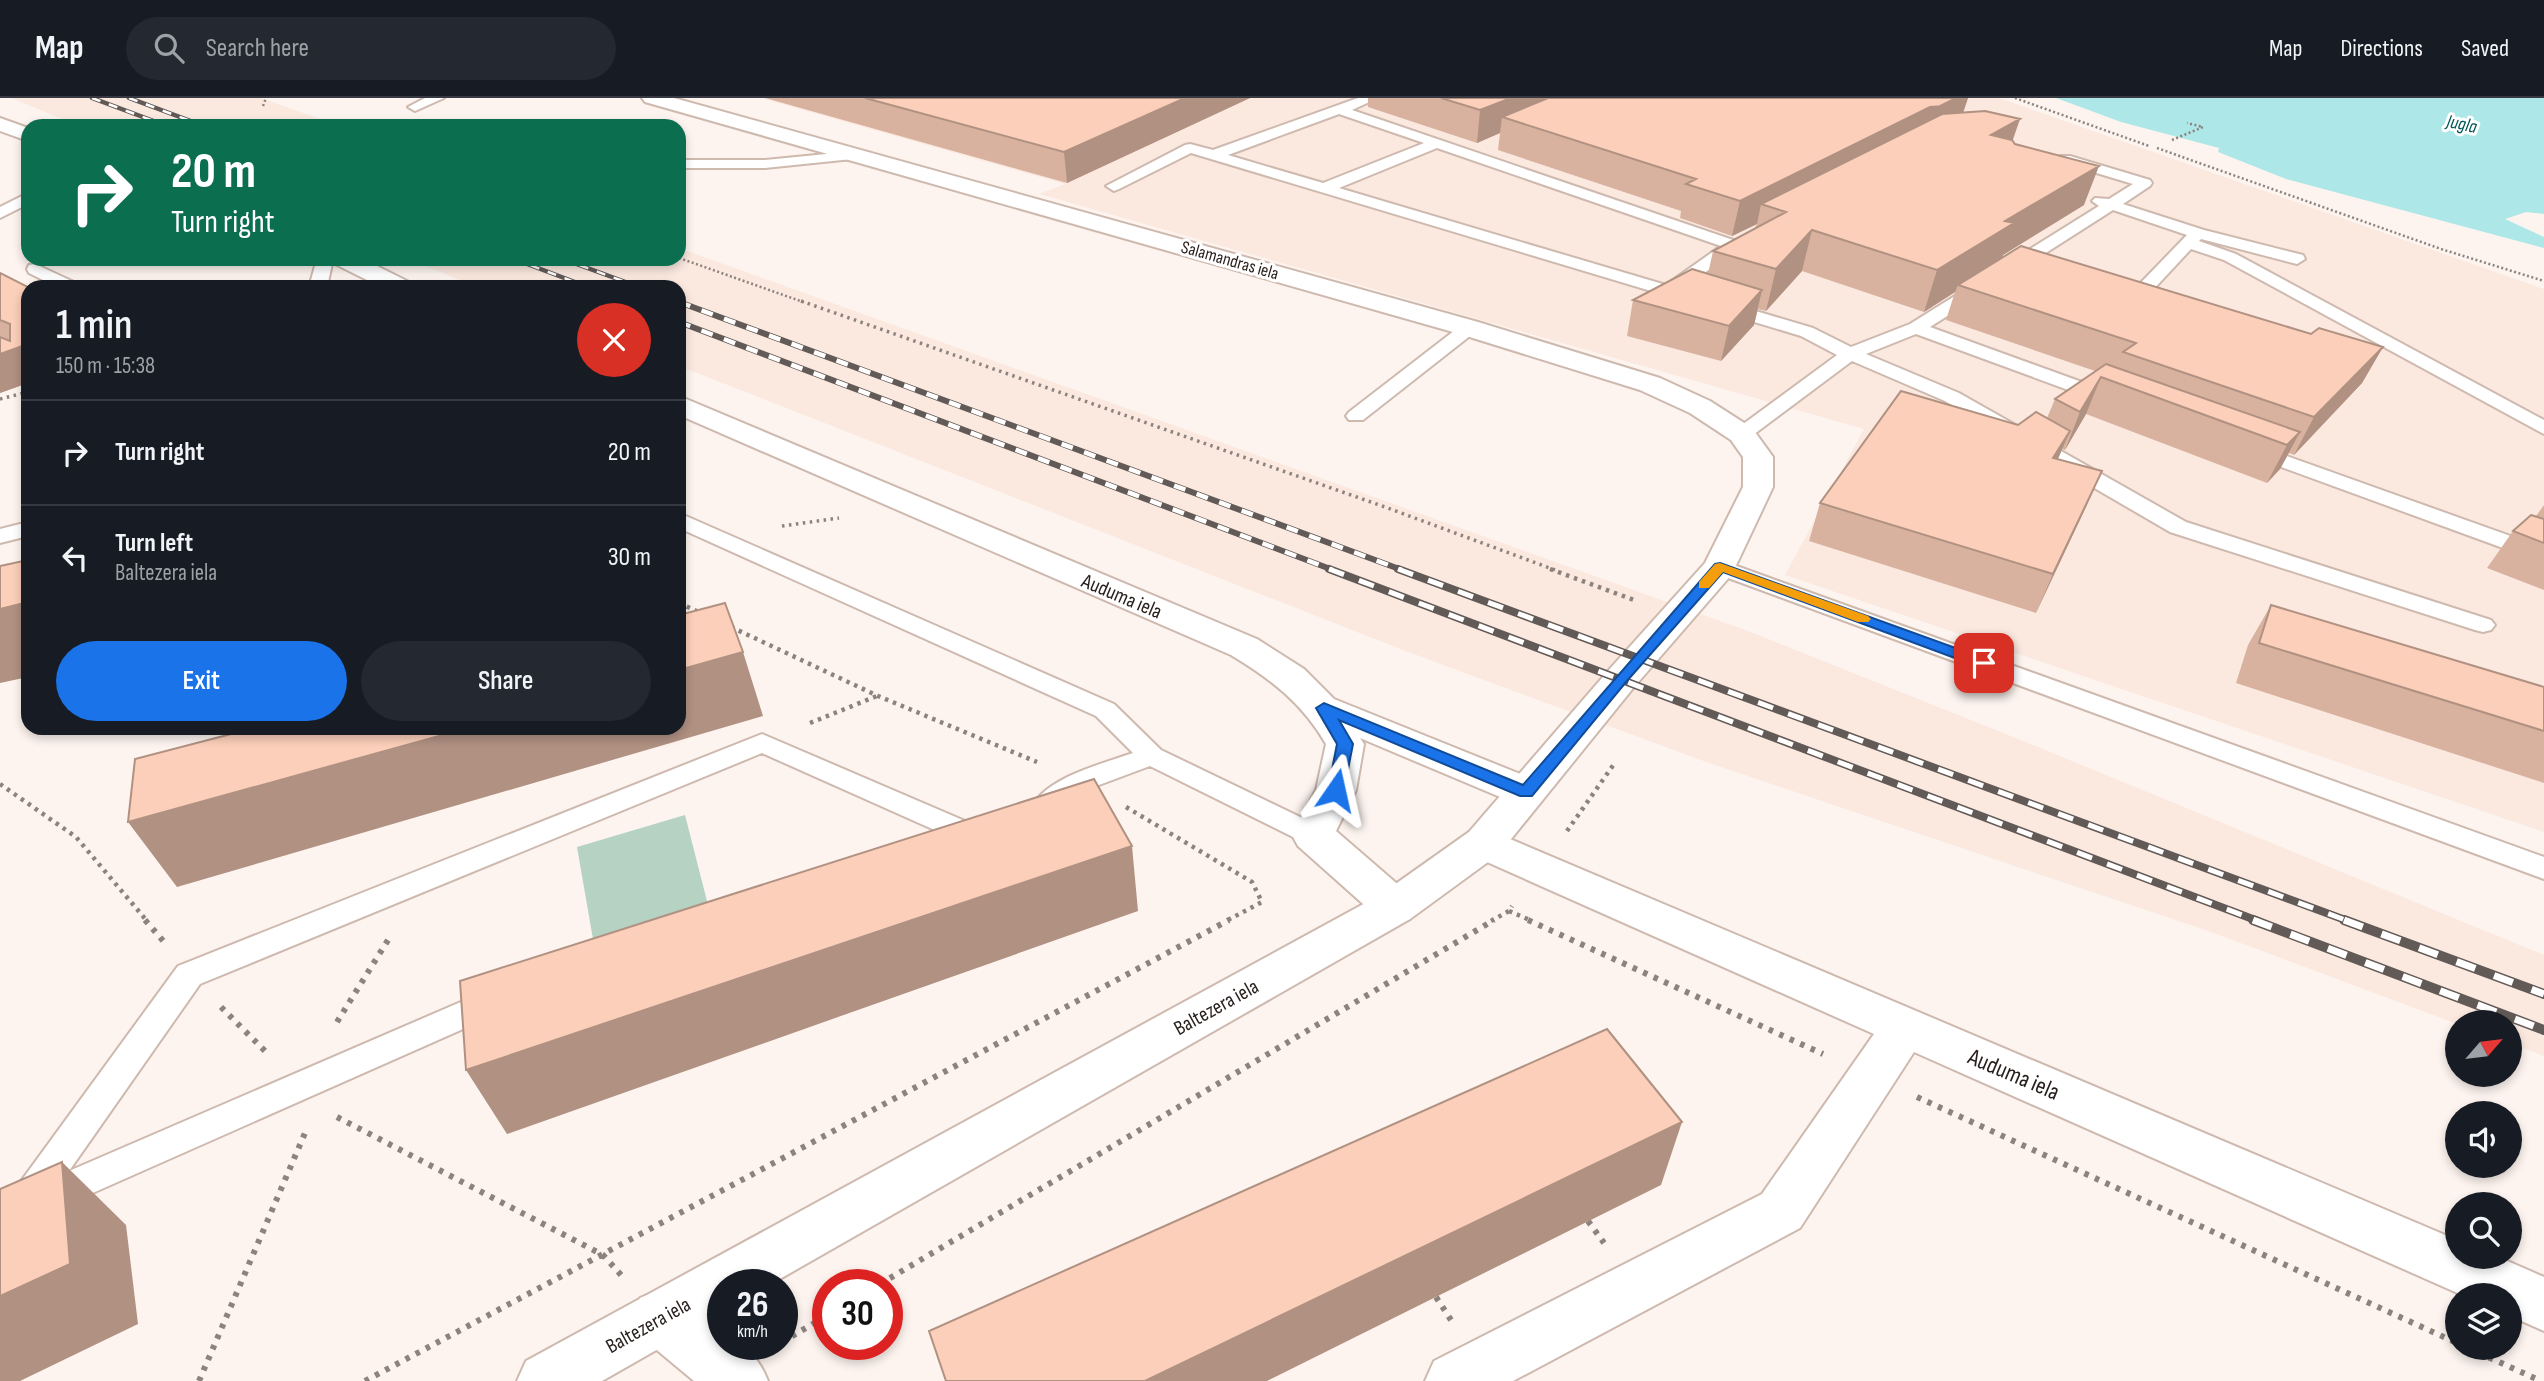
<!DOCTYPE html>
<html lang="en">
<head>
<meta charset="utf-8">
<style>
	body { margin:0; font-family:"Sofia Sans Condensed",sans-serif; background:#242831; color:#f1f3f6; height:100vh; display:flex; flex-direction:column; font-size:26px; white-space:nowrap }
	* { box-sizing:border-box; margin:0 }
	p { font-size:23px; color:#9ea1a6 }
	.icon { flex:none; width:38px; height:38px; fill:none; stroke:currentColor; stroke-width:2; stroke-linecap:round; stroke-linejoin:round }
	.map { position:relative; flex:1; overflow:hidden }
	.details { position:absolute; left:21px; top:182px; width:665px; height:455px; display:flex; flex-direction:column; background:#171b24; border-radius:21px; box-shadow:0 4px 10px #0003 }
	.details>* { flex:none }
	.hud { position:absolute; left:21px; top:21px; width:665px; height:147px; border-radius:21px; box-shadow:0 4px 10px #0003; background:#0b6e4f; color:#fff; overflow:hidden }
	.needle { width:46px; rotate:62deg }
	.buttons { position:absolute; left:2445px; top:912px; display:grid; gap:14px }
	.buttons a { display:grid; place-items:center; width:77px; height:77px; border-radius:50%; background:#171b24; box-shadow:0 4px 10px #0003; font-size:35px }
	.speed { position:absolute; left:707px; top:1171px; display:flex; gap:14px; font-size:35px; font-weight:700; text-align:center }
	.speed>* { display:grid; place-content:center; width:91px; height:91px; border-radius:50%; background:#171b24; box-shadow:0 4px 10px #0003; line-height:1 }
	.speed small { font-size:18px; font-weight:400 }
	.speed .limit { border:10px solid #d22; background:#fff; color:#111 }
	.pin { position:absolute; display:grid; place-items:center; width:60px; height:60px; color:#fff; margin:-30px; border-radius:14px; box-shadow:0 4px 10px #0006 }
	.me { position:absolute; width:77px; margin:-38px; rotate:11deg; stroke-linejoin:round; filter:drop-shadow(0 0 5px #0008) }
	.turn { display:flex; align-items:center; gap:24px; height:147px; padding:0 35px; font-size:32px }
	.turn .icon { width:91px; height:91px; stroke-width:2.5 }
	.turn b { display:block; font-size:49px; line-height:60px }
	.round { display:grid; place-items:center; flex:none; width:74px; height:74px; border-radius:37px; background:#242831 }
	.summary { display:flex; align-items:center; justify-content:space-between; height:119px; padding:0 35px }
	h1 { font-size:42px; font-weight:600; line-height:52px }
	.button { display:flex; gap:14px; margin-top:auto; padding:14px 35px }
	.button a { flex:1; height:80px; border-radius:42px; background:#1a73e8; color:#fff; font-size:28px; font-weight:600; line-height:80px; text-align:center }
	.button a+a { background:#242831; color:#f1f3f6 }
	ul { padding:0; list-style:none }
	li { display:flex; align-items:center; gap:21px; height:105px; padding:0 35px; border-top:2px solid #363941 }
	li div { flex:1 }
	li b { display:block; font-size:26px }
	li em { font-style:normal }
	header { display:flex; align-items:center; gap:42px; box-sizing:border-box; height:98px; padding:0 35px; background:#171b24; border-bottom:2px solid #363941 }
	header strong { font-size:33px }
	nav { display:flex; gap:38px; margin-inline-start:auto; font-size:24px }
	.search { width:490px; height:63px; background:#242831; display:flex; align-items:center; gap:18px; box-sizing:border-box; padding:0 24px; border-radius:38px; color:#9ea1a6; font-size:26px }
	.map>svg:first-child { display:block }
	.built { fill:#fbe9e0 }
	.green { fill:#b5d2c2 }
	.water { fill:#aee7e7 }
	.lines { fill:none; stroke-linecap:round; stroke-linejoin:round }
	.lane-casing { stroke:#ceb9ae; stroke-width:4 }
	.street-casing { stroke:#ceb9ae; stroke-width:4 }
	.secondary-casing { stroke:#ceb9ae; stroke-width:4 }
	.path-far3 { stroke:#8c837f; stroke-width:2.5; stroke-dasharray:2 2.5; stroke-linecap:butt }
	.path-far2 { stroke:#8c837f; stroke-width:3.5; stroke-dasharray:2.5 4.5; stroke-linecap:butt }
	.path-far1 { stroke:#8c837f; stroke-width:4.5; stroke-dasharray:3.5 5; stroke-linecap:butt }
	.path { stroke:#8c837f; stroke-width:6; stroke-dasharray:4.5 7; stroke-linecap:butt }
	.lane { fill:#fff; fill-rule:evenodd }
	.street { fill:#fff; fill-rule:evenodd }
	.secondary { fill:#fff; fill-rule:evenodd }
	.rail-far3-casing { stroke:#625a56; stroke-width:4.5 }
	.rail-far2-casing { stroke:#625a56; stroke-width:6 }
	.rail-far1-casing { stroke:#625a56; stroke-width:8 }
	.rail-casing { stroke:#625a56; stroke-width:10 }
	.rail-far3 { stroke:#fff; stroke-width:2.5; stroke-dasharray:9; stroke-linecap:butt }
	.rail-far2 { stroke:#fff; stroke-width:4.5; stroke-dasharray:12; stroke-linecap:butt }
	.rail-far1 { stroke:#fff; stroke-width:5; stroke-dasharray:16; stroke-linecap:butt }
	.rail { stroke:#fff; stroke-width:7; stroke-dasharray:20; stroke-linecap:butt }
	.wall { fill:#d8b29f }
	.shaded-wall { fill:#b09182 }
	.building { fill:#fbcfb9; stroke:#b09182; stroke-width:2 }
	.route { fill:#1a73e8; stroke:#114b97; stroke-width:2 }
	.slow { fill:#f59e0b }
	.labels { text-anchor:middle; stroke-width:6; stroke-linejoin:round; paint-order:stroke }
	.far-street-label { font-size:18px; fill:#271f1b; stroke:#fff }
	.far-water-label { font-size:19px; font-style:italic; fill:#005657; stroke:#fff }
	.street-label { font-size:21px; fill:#271f1b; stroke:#fff }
	.near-street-label { font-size:24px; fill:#271f1b; stroke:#fff }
</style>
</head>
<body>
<header>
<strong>Map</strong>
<div class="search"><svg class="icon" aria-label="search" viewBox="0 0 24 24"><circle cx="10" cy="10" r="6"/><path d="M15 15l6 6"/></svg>Search here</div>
<nav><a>Map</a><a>Directions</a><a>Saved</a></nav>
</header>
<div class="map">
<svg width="2544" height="1283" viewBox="0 0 2544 1283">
	<rect width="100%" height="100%" fill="#fdf4ef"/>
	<path class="built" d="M 11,0 L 261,0 L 340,28 L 79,28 Z
		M 761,0 L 1999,0 L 2544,191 L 2544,734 L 1785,477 L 1864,331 L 1039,96 L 1065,86 Z
		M 679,150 L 1748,533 L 2016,640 L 2544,857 L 2544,958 L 2510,945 L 2510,924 L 2457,926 L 2211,834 L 1709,665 L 1408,554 L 679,268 L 679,189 L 478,189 L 407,161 L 679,161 Z"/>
	<path class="green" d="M 685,717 L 709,811 L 594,847 L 577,749 Z"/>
	<path class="water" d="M 2056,0 L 2544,0 L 2544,116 L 2526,114 L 2505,121 L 2544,139 L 2544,150 L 2286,81 L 2218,54 L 2219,50 L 2121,24 Z"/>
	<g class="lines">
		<g class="lane-casing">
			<path id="lane" d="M 425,0 L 444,0 L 415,13 L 408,9 Z
				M 1358,0 L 1378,0 L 1352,12 L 1739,144 L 1741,147 L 1739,150 L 1682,191 L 1813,230 L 1851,249 L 1910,226 L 2099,108 L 2092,103 L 2095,100 L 2109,101 L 2133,86 L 2060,64 L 2058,61 L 2060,58 L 2070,58 L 2150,82 L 2152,85 L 2150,88 L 2123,106 L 2204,132 L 2303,157 L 2305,161 L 2297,166 L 2201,141 L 2199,143 L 2236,156 L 2544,322 L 2544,336 L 2224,162 L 2191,151 L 2138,208 L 2126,208 L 2123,204 L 2126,200 L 2187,137 L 2113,112 L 1930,229 L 2115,296 L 2118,300 L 2115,304 L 2101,304 L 1916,236 L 1866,256 L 1959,295 L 2186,424 L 2491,522 L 2495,527 L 2491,532 L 2483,534 L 2475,532 L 2170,434 L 1945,303 L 1852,263 L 1749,340 L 1735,340 L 1732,336 L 1735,332 L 1837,257 L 1801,238 L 1191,55 L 1119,91 L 1114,93 L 1106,88 L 1185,47 L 1190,46 L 1213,52 ZM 1339,16 L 1424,45 L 1323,85 L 1228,57 ZM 1437,50 L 1721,148 L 1666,187 L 1339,90 Z
				M 857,53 L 862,54 L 864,57 L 862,60 L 765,70 L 679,70 L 679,62 L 765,62 Z
				M 28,95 L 28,106 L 0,120 L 0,109 Z
				M 317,161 L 333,161 L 327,189 L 309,189 Z
				M 35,166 L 76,185 L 79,189 L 57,189 L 29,175 L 27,171 L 29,167 Z
				M 1469,225 L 1478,230 L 1475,234 L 1363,322 L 1349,322 L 1346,318 L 1349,314 L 1463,226 Z
				M 2250,345 L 2544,450 L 2544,465 L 2243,355 L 2240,351 L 2243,347 Z
				M 679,415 L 1114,606 L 1161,652 L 1323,730 L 1327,737 L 1323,744 L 1313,747 L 1303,744 L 1150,668 L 1091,690 L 1056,715 L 1046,718 L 1036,715 L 1032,708 C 1050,678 1102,666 1133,655 L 1096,618 L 679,430 Z
				M 28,424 L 28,438 L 0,445 L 0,431 Z
				M 1720,462 L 2544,759 L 2544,781 L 1712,474 L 1709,469 L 1712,464 Z
				M 762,636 L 986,732 L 990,739 L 986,746 L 976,749 L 966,746 L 762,655 L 200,886 L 69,1073 L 484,894 L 495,890 L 506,894 L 511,903 L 506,912 L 0,1136 L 0,1103 L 14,1097 L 19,1086 L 178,868 Z"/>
		</g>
		<g class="street-casing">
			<path id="street" d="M 0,20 L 28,30 L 28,43 L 0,33 Z
				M 332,161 L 363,161 L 409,184 L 413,189 L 381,189 L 335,166 Z
				M 679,298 L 1257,541 L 1304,571 L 1334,601 L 1540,684 L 1546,694 L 1540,704 L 1526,708 L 1512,704 L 1360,640 L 1364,646 L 1356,692 L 1336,733 L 1410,797 L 1417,809 L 1410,821 L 1395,825 L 1380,821 L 1298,748 L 1292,737 L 1316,692 L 1326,646 C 1302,605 1271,581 1231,557 L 679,317 Z
				M 1484,730 L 2457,1142 L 2457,1158 L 2496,1158 L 2544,1179 L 2544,1233 L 2510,1218 L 2510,1197 L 2462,1197 L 1914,954 L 1800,1130 L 1513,1283 L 1425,1283 L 1434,1263 L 1762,1096 L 1874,936 L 1469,756 L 1463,745 L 1469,734 Z
				M 660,1192 L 680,1200 L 723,1234 L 723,1246 C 748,1246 759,1261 768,1283 L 694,1283 L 640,1238 L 632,1219 L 640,1200 Z"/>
		</g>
		<g class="secondary-casing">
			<path id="secondary" d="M 642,0 L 674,0 L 1478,224 L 1660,280 L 1710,303 L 1752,330 L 1773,359 L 1773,389 L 1732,476 L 1634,589 L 1499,756 L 1410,821 L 771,1186 L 723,1186 L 723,1214 L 602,1283 L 517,1283 L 526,1263 L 1380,797 L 1469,734 L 1608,573 L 1705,465 L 1743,389 L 1743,359 L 1731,342 L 1690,315 L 1640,292 L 1460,236 L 645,4 Z"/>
		</g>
		<path class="path-far3" d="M 2015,0 L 2149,48
			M 263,8 L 266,0
			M 2172,42 L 2203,29 L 2187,25
			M 2157,50 L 2441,151 L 2544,183
			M 679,160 L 806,205"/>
		<path class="path-far2" d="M 801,203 L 1385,409 L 1555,472
			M 0,301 L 28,294
			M 782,428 L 839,420"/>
		<path class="path-far1" d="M 1550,471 L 1634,502
			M 679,505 L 701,515
			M 731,529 L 878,598 L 1037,664
			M 810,625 L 877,598
			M 0,686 L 76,739 L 147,823
			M 1126,709 L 1252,784 L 1262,804 L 1226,823
			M 1567,733 L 1614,666
			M 1509,813 L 1532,823
			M 1491,823 L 1509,813 L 1512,808"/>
		<path class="path" d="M 145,822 L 165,845
			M 1528,822 L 1823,956
			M 221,909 L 267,955
			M 337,924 L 388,842
			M 1917,999 L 2457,1245
			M 337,1019 L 603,1157 L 622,1178
			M 1588,1123 L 1604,1145
			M 880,1186 L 1494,822
			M 1436,1199 L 1451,1222
			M 782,1244 L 828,1217
			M 2468,1250 L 2541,1283
			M 199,1283 L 305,1035
			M 365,1283 L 1229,822"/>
		<use href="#lane" class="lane"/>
		<use href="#street" class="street"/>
		<use href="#secondary" class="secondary"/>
		<g class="rail-far3-casing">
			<path id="rail-far3" d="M 92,0 L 167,28
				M 129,0 L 204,28
				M 514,161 L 588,189
				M 563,161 L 639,189"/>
		</g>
		<g class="rail-far2-casing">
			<path id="rail-far2" d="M 679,204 L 1402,472
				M 679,224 L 1333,472"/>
		</g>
		<g class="rail-far1-casing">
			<path id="rail-far1" d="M 1329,471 L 2258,823
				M 1398,471 L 2348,823"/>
		</g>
		<g class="rail-casing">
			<path id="rail" d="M 2253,822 L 2544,932
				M 2344,822 L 2544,896"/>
		</g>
		<use href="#rail-far3" class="rail-far3"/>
		<use href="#rail-far2" class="rail-far2"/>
		<use href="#rail-far1" class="rail-far1"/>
		<use href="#rail" class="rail"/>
	</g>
	<path class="wall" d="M 765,0 L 1250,0 L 1067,85 Z
		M 1368,0 L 1968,0 L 1963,14 L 2012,43 L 2084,107 L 2003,157 L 2002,160 L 2311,236 L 2383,249 L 2362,285 L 2294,357 L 2289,355 L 2280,371 L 2267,385 L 2086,316 L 2065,352 L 2062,351 L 2058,361 L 2102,373 L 2036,515 L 1809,443 L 1820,405 L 2018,327 L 2047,320 L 2055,301 L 2095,273 L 1946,222 L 1955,194 L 1924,214 L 1802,173 L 1766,213 L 1758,211 L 1754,227 L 1721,263 L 1627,238 L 1633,202 L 1708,176 L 1713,153 L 1755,130 L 1757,126 L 1732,138 L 1680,120 L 1681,113 L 1498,52 L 1500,35 L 1477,45 L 1368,9 Z
		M 0,175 L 28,189 L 28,285 L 0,295 Z
		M 2544,407 L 2544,492 L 2487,470 L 2513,433 L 2536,418 Z
		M 2271,507 L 2544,589 L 2544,685 L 2236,585 L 2248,547 Z"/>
	<path class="shaded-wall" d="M 1185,0 L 1250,0 L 1067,85 L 1064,54 Z
		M 1511,0 L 1586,0 L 1502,19 L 1500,35 L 1477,45 L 1480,12 Z
		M 1956,0 L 1968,0 L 1960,24 L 1761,106 L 1757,126 L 1732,138 L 1740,103 L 1930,9 Z
		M 2020,21 L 2007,59 L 1991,37 Z
		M 2099,68 L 2084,107 L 2003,157 L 1999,166 L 1958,187 L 1955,194 L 1924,214 L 1937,172 L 2005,123 Z
		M 1812,132 L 1802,173 L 1766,213 L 1776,171 Z
		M 1762,192 L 1754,227 L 1721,263 L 1729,228 Z
		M 28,246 L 28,285 L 0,295 L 0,256 Z
		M 2383,249 L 2362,285 L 2294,357 L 2314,319 Z
		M 2101,279 L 2086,316 L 2065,352 L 2080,314 Z
		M 2070,333 L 2054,370 L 2053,360 Z
		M 2300,334 L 2280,371 L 2267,385 L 2287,347 Z
		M 2102,373 L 2085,411 L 2036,515 L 2053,476 Z
		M 28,504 L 28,579 L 0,585 L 0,511 Z
		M 743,554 L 763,618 L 177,789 L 128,724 L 468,630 L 679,630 L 679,572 Z
		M 1132,748 L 1138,813 L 507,1036 L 466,972 Z
		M 1682,1024 L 1661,1087 L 1267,1283 L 1145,1283 Z
		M 62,1064 L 126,1127 L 138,1226 L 20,1283 L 0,1283 L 0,1198 Z"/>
	<path class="building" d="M 865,0 L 1185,0 L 1064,54 Z
		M 1441,0 L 1511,0 L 1480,12 Z
		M 1548,0 L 1956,0 L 1942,7 L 1945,8 L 1930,9 L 1740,103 L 1686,86 L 1696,81 L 1502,19 Z
		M 1985,13 L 2020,21 L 1991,37 L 2012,42 L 2015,46 L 2099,68 L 2005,123 L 2014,125 L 1937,172 L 1812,132 L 1776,171 L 1713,153 L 1786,114 L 1761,106 L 1942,16 Z
		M 2021,148 L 2311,236 L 2319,230 L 2383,249 L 2314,319 L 2123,254 L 2136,245 L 1958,187 Z
		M 1692,171 L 1762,192 L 1729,228 L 1633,202 Z
		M 0,175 L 28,189 L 28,246 L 0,256 L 0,239 L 10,243 L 10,226 L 0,222 Z
		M 2106,266 L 2300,334 L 2287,347 L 2101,279 L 2080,314 L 2055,301 Z
		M 1901,293 L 2018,327 L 2036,314 L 2070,333 L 2053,360 L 2102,373 L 2053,476 L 1820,405 Z
		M 2531,417 L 2544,421 L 2544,445 L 2513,433 Z
		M 28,462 L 28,504 L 0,511 L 0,468 Z
		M 725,505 L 743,554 L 679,572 L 679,517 Z
		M 2271,507 L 2544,589 L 2544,633 L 2259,545 Z
		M 254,630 L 468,630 L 128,724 L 135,661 Z
		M 1094,681 L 1132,748 L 466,972 L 460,883 Z
		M 1607,931 L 1682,1024 L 1145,1283 L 946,1283 L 929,1233 Z
		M 62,1064 L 70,1166 L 0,1198 L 0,1091 Z"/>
	<path class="route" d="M 1720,465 L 1989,562 L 1991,565 L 1989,569 L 1979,569 L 1723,474 L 1626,584 L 1532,698 L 1520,698 L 1339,622 L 1353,646 L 1344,692 L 1336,698 L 1328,692 L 1337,646 L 1316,610 L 1324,605 L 1523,687 L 1715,466 Z"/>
	<path class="slow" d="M 1720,465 L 1868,518 L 1871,521 L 1868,524 L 1858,524 L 1723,474 L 1709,490 L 1699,490 L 1699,484 L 1715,466 Z"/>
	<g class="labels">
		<g class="far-street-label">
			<text transform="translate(1230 162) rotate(16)" y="6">Salamandras iela</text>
		</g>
		<g class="far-water-label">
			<text transform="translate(2462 25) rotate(12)" y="7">Jugla</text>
		</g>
		<g class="street-label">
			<text transform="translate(1122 498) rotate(23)" y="7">Auduma iela</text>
			<text transform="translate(1216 909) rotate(-29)" y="7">Baltezera iela</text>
			<text transform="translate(648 1227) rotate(-29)" y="7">Baltezera iela</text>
		</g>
		<g class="near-street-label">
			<text transform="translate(2014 976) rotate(23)" y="8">Auduma iela</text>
		</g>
	</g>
</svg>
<div class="buttons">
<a><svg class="needle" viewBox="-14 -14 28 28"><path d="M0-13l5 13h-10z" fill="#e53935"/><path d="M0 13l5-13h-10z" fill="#9ea1a6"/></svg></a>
<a><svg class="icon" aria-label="sound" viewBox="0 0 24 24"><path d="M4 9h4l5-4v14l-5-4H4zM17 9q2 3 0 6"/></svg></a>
<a><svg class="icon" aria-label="search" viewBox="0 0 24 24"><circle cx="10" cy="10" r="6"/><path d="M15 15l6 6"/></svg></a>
<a><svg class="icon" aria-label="layers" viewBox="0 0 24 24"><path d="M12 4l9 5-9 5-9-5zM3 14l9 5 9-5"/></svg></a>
</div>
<div class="speed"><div>26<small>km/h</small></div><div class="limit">30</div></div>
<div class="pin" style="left:1984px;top:565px;background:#d93025"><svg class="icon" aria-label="arrive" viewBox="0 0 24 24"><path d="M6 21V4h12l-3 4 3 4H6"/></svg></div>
<svg class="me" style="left:1336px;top:692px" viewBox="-20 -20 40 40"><path d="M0-17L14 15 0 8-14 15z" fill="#1a73e8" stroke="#fff" stroke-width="4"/></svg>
<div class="hud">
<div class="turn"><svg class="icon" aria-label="right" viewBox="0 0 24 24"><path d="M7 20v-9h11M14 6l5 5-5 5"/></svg><div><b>20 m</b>Turn right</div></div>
</div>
<section class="details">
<div class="summary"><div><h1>1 min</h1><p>150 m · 15:38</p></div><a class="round" style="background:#d93025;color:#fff"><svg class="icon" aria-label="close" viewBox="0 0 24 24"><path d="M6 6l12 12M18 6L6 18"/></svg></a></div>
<ul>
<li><svg class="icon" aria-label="right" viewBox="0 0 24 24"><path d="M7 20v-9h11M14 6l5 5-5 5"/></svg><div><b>Turn right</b></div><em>20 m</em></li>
<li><svg class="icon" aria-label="left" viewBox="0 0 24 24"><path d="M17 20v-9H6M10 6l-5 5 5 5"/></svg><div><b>Turn left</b><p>Baltezera iela</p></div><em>30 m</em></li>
</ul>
<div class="button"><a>Exit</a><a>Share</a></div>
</section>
</div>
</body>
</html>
